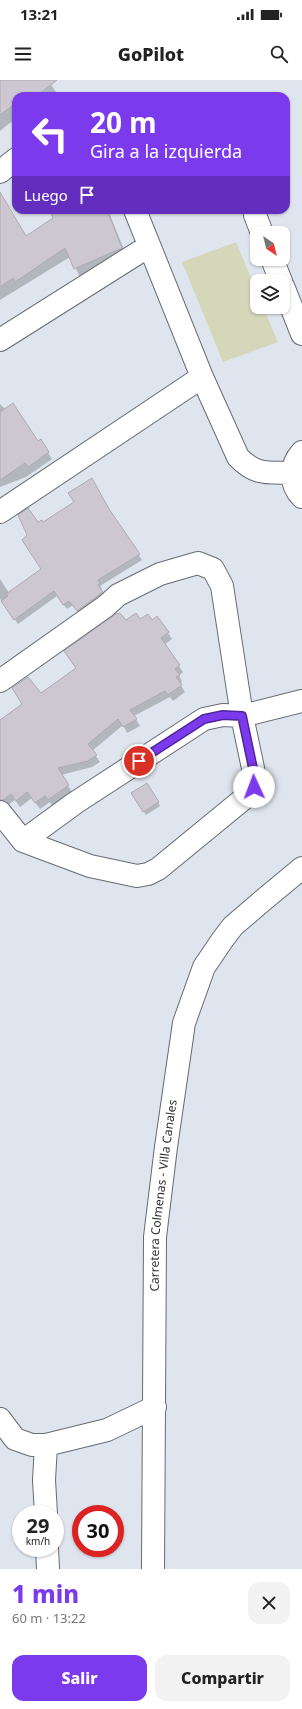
<!DOCTYPE html>
<html lang="es">
<head>
<meta charset="utf-8">
<style>
	body { margin:0; font-family:"Noto Sans",sans-serif; background:#f2f2f2; color:#222; height:100vh; display:flex; flex-direction:column; font-size:15px; white-space:nowrap }
	* { box-sizing:border-box; margin:0 }
	p { font-size:13px; color:#767676 }
	.icon { flex:none; width:22px; height:22px; fill:none; stroke:currentColor; stroke-width:2; stroke-linecap:round; stroke-linejoin:round }
	.map { position:relative; height:1489px; overflow:hidden }
	.panel { display:flex; flex-direction:column; background:#fff; flex:1 }
	.panel>* { flex:none }
	.banner { position:absolute; left:12px; top:12px; width:278px; height:122px; border-radius:12px; box-shadow:0 1px 3px #0004; background:#7c3aed; color:#fff; overflow:hidden }
	.needle { width:26px; rotate:145deg }
	.tools { position:absolute; left:250px; top:146px; display:grid; gap:8px }
	.tools a { display:grid; place-items:center; width:40px; height:40px; border-radius:8px; background:#fff; box-shadow:0 1px 3px #0004; font-size:20px }
	.speed { position:absolute; left:12px; top:1425px; display:flex; gap:8px; font-size:20px; font-weight:700; text-align:center }
	.speed>* { display:grid; place-content:center; width:52px; height:52px; border-radius:50%; background:#fff; box-shadow:0 1px 3px #0004; line-height:1 }
	.speed small { font-size:10px; font-weight:400 }
	.speed .limit { border:6px solid #d22; background:#fff; color:#111 }
	.pin { position:absolute; display:grid; place-items:center; width:34px; height:34px; color:#fff; margin:-17px; border:2px solid #fff; border-radius:50%; box-shadow:0 1px 4px #0007 }
	.me { position:absolute; width:44px; margin:-22px; rotate:358deg; stroke-linejoin:round; filter:drop-shadow(0 0 3px #0008) }
	.turn { display:flex; align-items:center; gap:14px; height:84px; padding:0 12px; font-size:18px }
	.turn .icon { width:52px; height:52px; stroke-width:2.5 }
	.turn b { display:block; font-size:28px; line-height:34px }
	.then { display:flex; align-items:center; height:38px; padding:0 12px; background:#0003; gap:8px; font-size:15px }
	.round { display:grid; place-items:center; flex:none; width:42px; height:42px; border-radius:12px; background:#f2f2f2 }
	.summary { display:flex; align-items:center; justify-content:space-between; height:68px; padding:0 12px }
	h1 { font-size:24px; font-weight:800; line-height:30px; color:#7c3aed }
	.action { display:flex; gap:8px; margin-top:auto; padding:8px 12px }
	.action a { flex:1; height:46px; border-radius:12px; background:#7c3aed; color:#fff; font-size:16px; font-weight:800; line-height:46px; text-align:center }
	.action a+a { background:#f2f2f2; color:#222 }
	.status { display:flex; justify-content:space-between; align-items:center; height:28px; padding:0 20px; background:#fff; direction:ltr }
	.status svg { height:11px; fill:currentColor }
	header { display:flex; justify-content:space-between; align-items:center; height:52px; padding:0 12px; background:#fff; font-size:18px; font-weight:800 }
	.map>svg:first-child { display:block }
	.green { fill:#d4d7b9 }
	.shadow { fill:#0003 }
	.building { fill:#ccc7d0; stroke:#afaab2 }
	.lines { fill:none; stroke-linecap:round; stroke-linejoin:round }
	.street-casing { stroke:#666b73; stroke-width:24 }
	.secondary-casing { stroke:#666b73; stroke-width:24 }
	.street { stroke:#fff; stroke-width:22 }
	.secondary { stroke:#fff; stroke-width:22 }
	.route-casing { stroke:#51269a; stroke-width:10 }
	.route { stroke:#7c3aed; stroke-width:7 }
	.labels { text-anchor:middle; stroke-width:4; stroke-linejoin:round; paint-order:stroke }
	.street-label { font-size:12px; fill:#2b2d31; stroke:#fff }
</style>
</head>
<body>
<div class="status"><b>13:21</b><svg viewBox="0 0 49 12"><path d="M0 12V9h3v3zM5 12V6h3v6zM10 12V3h3v9zM15 12V0h3v12zM26 1h20v11H26zM47 4h2v5h-2z"/></svg></div>
<header><svg class="icon" aria-label="menu" viewBox="0 0 24 24"><path d="M4 6h16M4 12h16M4 18h16"/></svg>GoPilot<svg class="icon" aria-label="search" viewBox="0 0 24 24"><circle cx="10" cy="10" r="6"/><path d="M15 15l6 6"/></svg></header>
<div class="map">
<svg width="302" height="1489" viewBox="0 0 302 1489">
	<rect width="100%" height="100%" fill="#dfe5ee"/>
	<path class="green" d="M 236,162 L 257,212 L 257,227 L 263,227 L 278,262 L 223,282 L 182,182 Z"/>
	<path class="shadow" d="M 0,0 L 48,0 L 56,12 L 51,16 L 16,16 L 16,38 L 0,51 Z
		M 0,114 L 25,158 L 54,138 L 51,130 L 108,130 L 127,177 L 80,197 L 70,177 L 0,220 Z
		M 0,324 L 38,362 L 40,360 L 52,379 L 26,397 L 0,407 Z
		M 109,430 L 142,480 L 100,506 L 102,509 L 100,510 L 105,518 L 80,536 L 73,525 L 67,529 L 57,516 L 18,544 L 1,519 L 0,520 L 0,499 L 9,513 L 42,490 L 38,444 Z
		M 140,541 L 151,542 L 168,553 L 172,559 L 164,565 L 183,592 L 179,595 L 182,602 L 180,604 L 185,612 L 173,621 L 170,617 L 134,636 L 140,646 L 127,653 L 123,645 L 92,671 L 100,682 L 92,687 L 61,695 L 72,712 L 52,726 L 50,722 L 40,729 L 32,718 L 20,727 L 15,720 L 8,725 L 5,722 L 0,725 L 0,641 L 76,589 L 65,572 L 125,542 Z
		M 147,704 L 160,726 L 146,735 L 132,713 Z"/>
	<path class="building" d="M 0,0 L 57,0 L 37,16 L 16,16 L 16,23 L 0,35 Z
		M 0,112 L 26,156 L 53,138 L 50,130 L 107,130 L 122,168 L 74,189 L 65,168 L 15,202 L 13,198 L 0,207 Z
		M 13,323 L 38,361 L 41,359 L 49,372 L 28,387 L 25,383 L 0,400 L 0,332 Z
		M 92,398 L 109,429 L 140,474 L 98,500 L 100,503 L 98,505 L 103,512 L 77,531 L 69,521 L 63,525 L 54,511 L 14,540 L 1,521 L 8,516 L 6,514 L 41,489 L 22,460 L 27,455 L 18,435 L 28,428 L 38,442 L 42,440 L 43,442 L 74,422 L 68,413 Z
		M 117,533 L 118,534 L 120,533 L 126,540 L 136,533 L 140,539 L 148,534 L 152,540 L 157,536 L 169,552 L 161,558 L 180,585 L 175,589 L 180,595 L 176,597 L 182,605 L 168,615 L 165,611 L 130,630 L 137,639 L 123,647 L 118,639 L 88,664 L 97,675 L 88,681 L 58,688 L 69,705 L 48,720 L 45,716 L 35,723 L 27,712 L 16,721 L 11,714 L 3,720 L 0,720 L 0,640 L 22,624 L 12,608 L 28,597 L 41,613 L 76,588 L 64,571 Z
		M 147,703 L 159,722 L 143,732 L 131,713 Z"/>
	<g class="lines">
		<g class="street-casing">
			<path id="street" d="M 0,92 L 16,79
				M 135,130 L 202,297 L 238,377 C 256,396 268,392 292,393
				M 255,135 L 262,153
				M 272,179 L 281,201
				M 283,206 L 302,254
				M 0,260 L 149,166
				M 302,372 C 290,385 289,404 302,417
				M 0,432 L 202,297
				M 0,601 L 106,526 L 118,515 L 160,494 L 198,483 L 213,489 L 222,506 L 242,636 L 254,693 L 253,707 L 247,716 L 158,789 L 148,794 L 137,796 L 90,786 L 23,761 L 0,732
				M 23,761 L 75,723 L 204,639 L 223,635 L 242,636 L 302,621
				M 0,1339 L 15,1359 L 32,1365 L 46,1365 L 107,1350 L 155,1327
				M 46,1434 L 44,1400 L 46,1365
				M 47,1468 L 48,1489"/>
		</g>
		<g class="secondary-casing">
			<g id="secondary">
				<path id="s1" d="M 153,1489 L 155,1157 L 166,1067 L 184,943 L 204,887 L 223,859 L 233,846 L 261,822 L 302,788"/>
			</g>
		</g>
		<use href="#street" class="street"/>
		<use href="#secondary" class="secondary"/>
	</g>
	<g class="lines">
		<g class="route-casing">
			<path id="route" d="M 139,681 L 204,639 L 223,635 L 242,636 L 254,693 L 254,707"/>
		</g>
		<use href="#route" class="route"/>
	</g>
	<g class="labels">
		<g class="street-label">
			<text dy="4" stroke="none"><textPath href="#s1" startOffset="374">Carretera Colmenas - Villa Canales</textPath></text>
		</g>
	</g>
</svg>
<div class="tools">
<a><svg class="needle" viewBox="-14 -14 28 28"><path d="M0-13l5 13h-10z" fill="#e53935"/><path d="M0 13l5-13h-10z" fill="#767676"/></svg></a>
<a><svg class="icon" aria-label="layers" viewBox="0 0 24 24"><path d="M12 4l9 5-9 5-9-5zM3 14l9 5 9-5"/></svg></a>
</div>
<div class="speed"><div>29<small>km/h</small></div><div class="limit">30</div></div>
<div class="pin" style="left:139px;top:681px;background:#d93025"><svg class="icon" aria-label="arrive" viewBox="0 0 24 24"><path d="M6 21V4h12l-3 4 3 4H6"/></svg></div>
<svg class="me" style="left:254px;top:707px" viewBox="-20 -20 40 40"><circle r="19" fill="#fff"/><path d="M0-13L10 11 0 6-10 11z" fill="#7c3aed"/></svg>
<div class="banner">
<div class="turn"><svg class="icon" aria-label="left" viewBox="0 0 24 24"><path d="M17 20v-9H6M10 6l-5 5 5 5"/></svg><div><b>20 m</b>Gira a la izquierda</div></div>
<div class="then">Luego<svg class="icon" aria-label="arrive" viewBox="0 0 24 24"><path d="M6 21V4h12l-3 4 3 4H6"/></svg></div>
</div>
</div>
<section class="panel">
<div class="summary"><div><h1>1 min</h1><p>60 m · 13:22</p></div><a class="round"><svg class="icon" aria-label="close" viewBox="0 0 24 24"><path d="M6 6l12 12M18 6L6 18"/></svg></a></div>
<div class="action"><a>Salir</a><a>Compartir</a></div>
</section>
</body>
</html>
